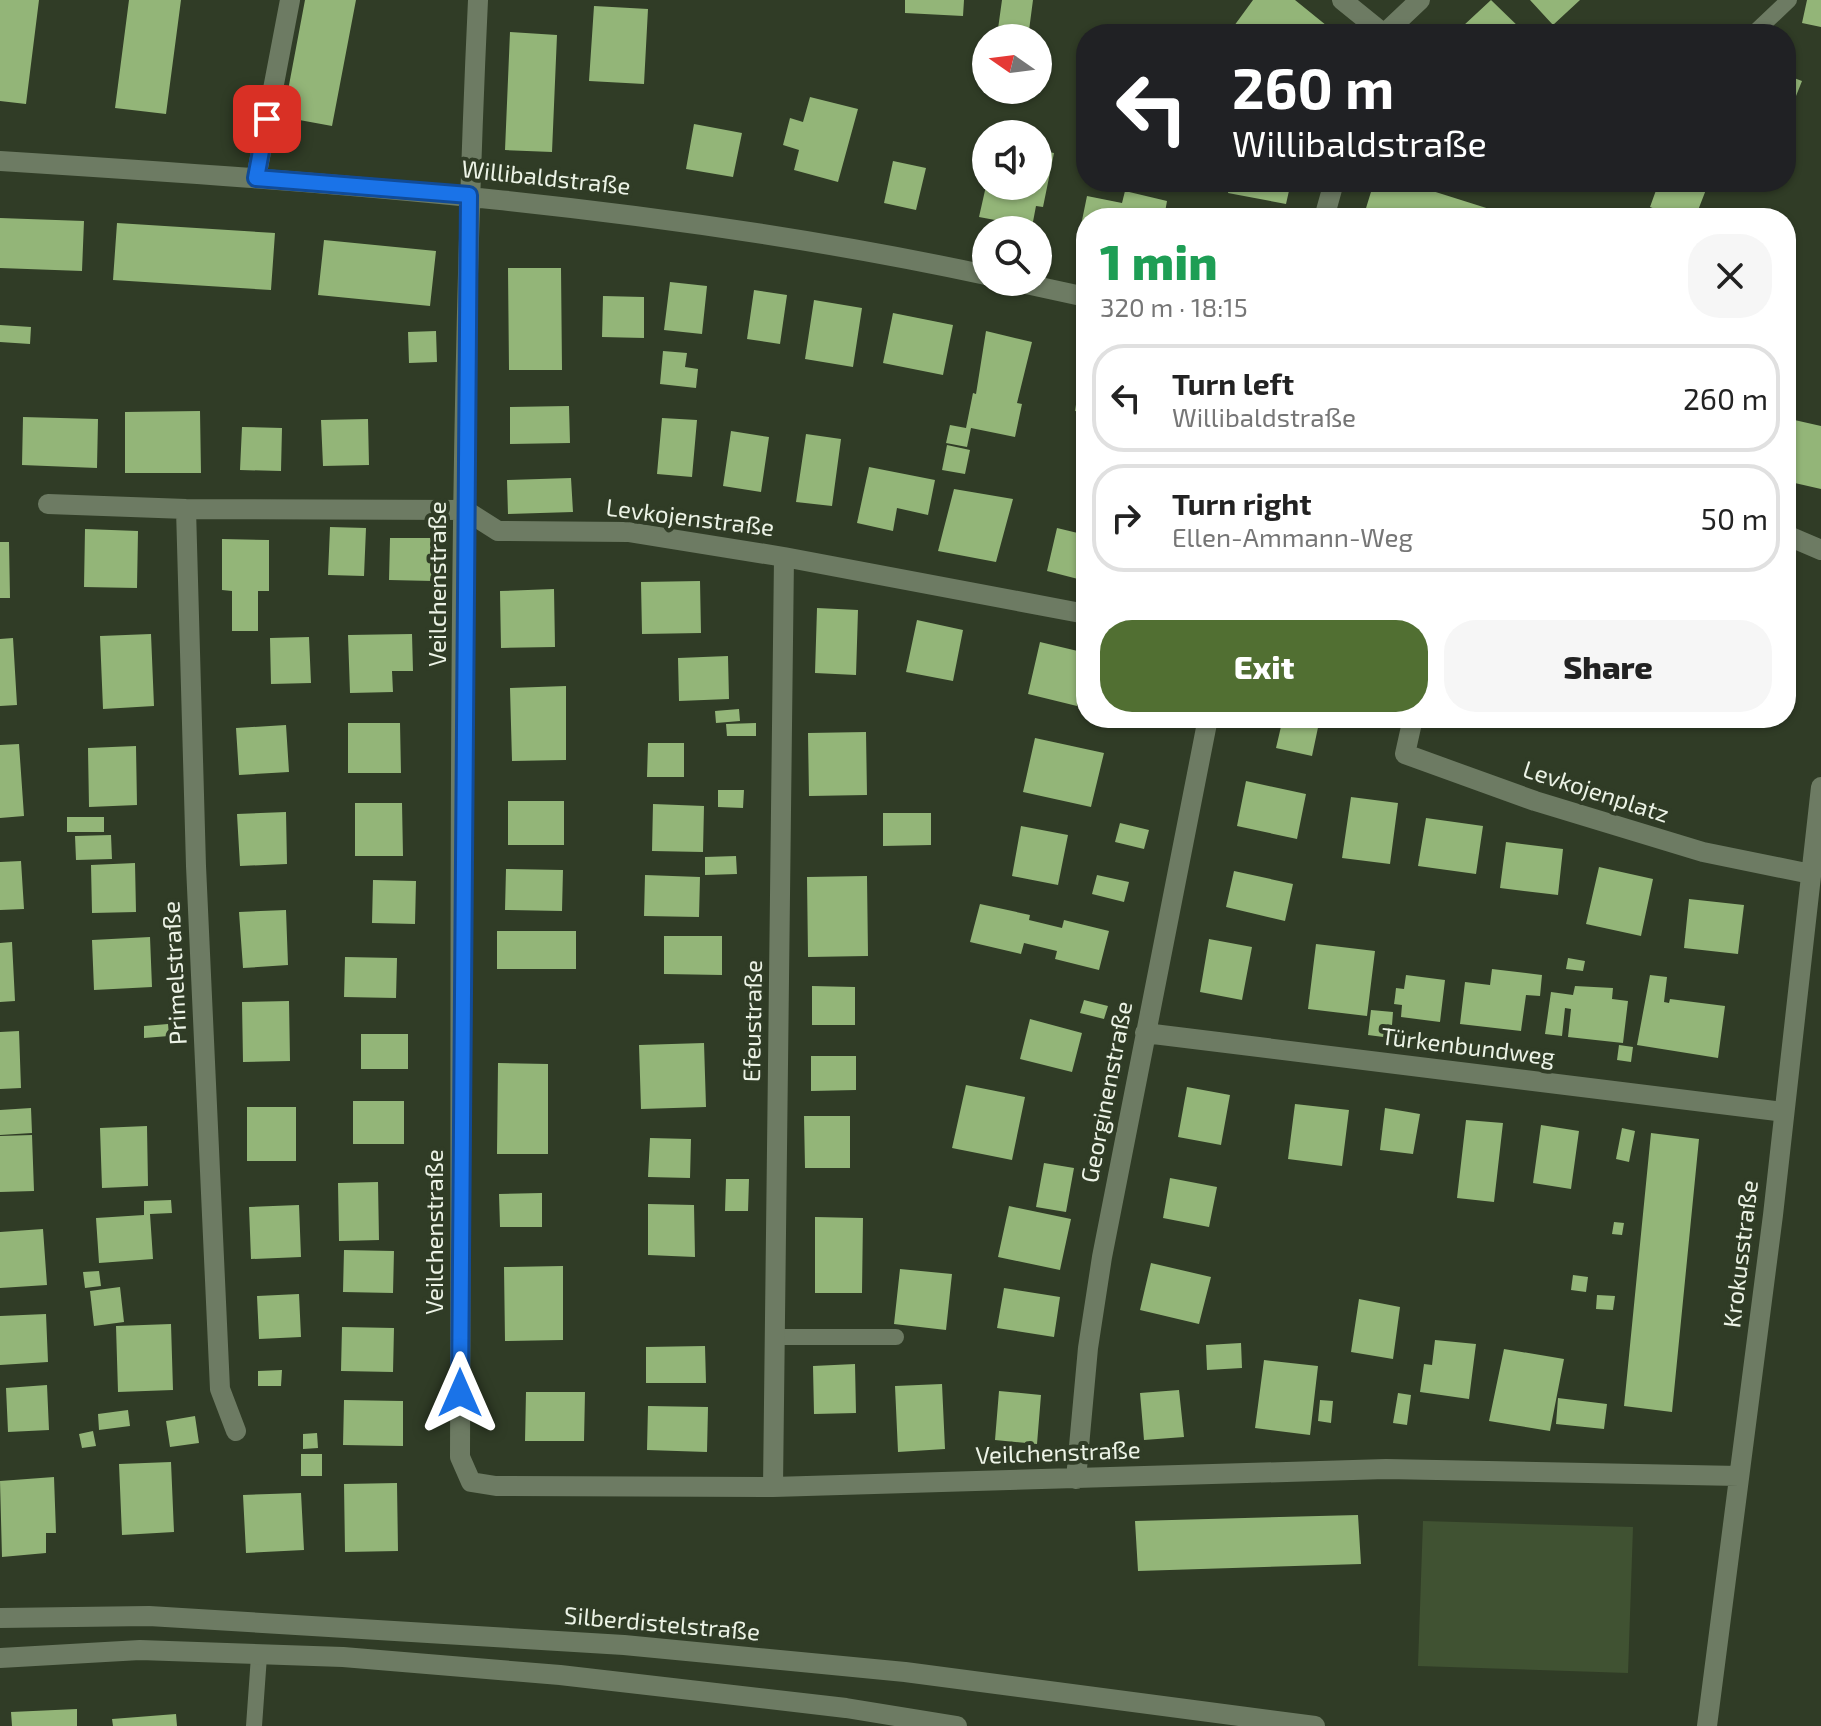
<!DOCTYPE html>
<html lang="en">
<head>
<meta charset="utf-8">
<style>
	body { margin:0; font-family:"Exo 2",sans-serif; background:#f6f6f6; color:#222; height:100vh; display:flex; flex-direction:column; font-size:30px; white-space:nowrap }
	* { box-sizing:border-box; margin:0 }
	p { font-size:26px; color:#767676 }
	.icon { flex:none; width:44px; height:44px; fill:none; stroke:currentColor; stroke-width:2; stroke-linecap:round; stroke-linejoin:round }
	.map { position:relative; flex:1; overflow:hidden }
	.details { position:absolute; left:1076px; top:208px; width:720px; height:520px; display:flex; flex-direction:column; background:#fff; border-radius:32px; box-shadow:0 2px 6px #0004 }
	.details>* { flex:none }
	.hud { position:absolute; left:1076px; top:24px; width:720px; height:168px; border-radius:32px; box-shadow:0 2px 6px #0004; background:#202124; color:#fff; overflow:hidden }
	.needle { width:52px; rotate:284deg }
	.tools { position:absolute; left:972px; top:24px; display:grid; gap:16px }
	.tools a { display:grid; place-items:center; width:80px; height:80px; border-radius:50%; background:#fff; box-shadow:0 2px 6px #0004; font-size:40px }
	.pin { position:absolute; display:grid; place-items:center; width:68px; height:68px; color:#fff; margin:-34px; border-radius:16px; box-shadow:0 4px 12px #0006 }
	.me { position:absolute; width:88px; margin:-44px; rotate:0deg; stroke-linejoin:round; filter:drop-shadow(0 0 6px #0008) }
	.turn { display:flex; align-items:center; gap:28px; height:168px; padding:0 24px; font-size:36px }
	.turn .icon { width:104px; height:104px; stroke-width:2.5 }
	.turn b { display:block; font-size:56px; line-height:68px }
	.round { display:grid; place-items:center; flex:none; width:84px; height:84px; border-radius:32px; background:#f6f6f6 }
	.overview { display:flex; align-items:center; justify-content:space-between; height:136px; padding:0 24px }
	h1 { font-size:48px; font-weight:800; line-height:60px; color:#1e9e55 }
	.button { display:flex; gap:16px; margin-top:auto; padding:16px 24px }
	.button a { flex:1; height:92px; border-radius:32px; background:#516f32; color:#fff; font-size:32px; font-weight:800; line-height:92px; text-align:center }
	.button a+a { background:#f6f6f6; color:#222 }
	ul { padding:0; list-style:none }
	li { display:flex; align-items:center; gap:24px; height:108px; margin:0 16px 12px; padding:0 8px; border:4px solid #e0e0e0; border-radius:32px }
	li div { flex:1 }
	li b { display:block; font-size:30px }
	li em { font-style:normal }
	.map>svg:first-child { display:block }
	.pitch { fill:#405232 }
	.building { fill:#93b578 }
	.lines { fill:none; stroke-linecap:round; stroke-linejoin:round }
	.lane { stroke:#6d7b63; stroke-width:16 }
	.street { stroke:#6d7b63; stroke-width:20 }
	.secondary { stroke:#6d7b63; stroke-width:20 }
	.route-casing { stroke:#114b97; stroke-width:20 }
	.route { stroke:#1a73e8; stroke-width:14 }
	.labels { text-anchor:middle; stroke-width:8; stroke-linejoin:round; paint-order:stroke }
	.street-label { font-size:24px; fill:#ecf3e6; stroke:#303c26 }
</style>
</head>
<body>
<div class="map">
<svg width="1821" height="1726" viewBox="0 0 1821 1726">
	<rect width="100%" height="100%" fill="#303c26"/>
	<path class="pitch" d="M 1423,1521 L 1633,1527 L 1628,1673 L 1418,1666 Z"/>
	<path class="building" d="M 0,0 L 39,0 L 26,104 L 0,101 Z
		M 129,0 L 181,0 L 166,114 L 115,108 Z
		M 305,0 L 356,0 L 332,126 L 283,117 Z
		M 905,0 L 964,0 L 963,16 L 905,13 Z
		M 1002,0 L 1033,0 L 1028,38 L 997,36 Z
		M 1253,0 L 1295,0 L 1337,34 L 1246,34 L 1234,26 Z
		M 1491,0 L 1524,32 L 1455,34 L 1463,26 Z
		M 1530,0 L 1580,0 L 1553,25 Z
		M 1807,0 L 1821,0 L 1821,27 L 1802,23 Z
		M 594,6 L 648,9 L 644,84 L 589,81 Z
		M 510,32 L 557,35 L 552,152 L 505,150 Z
		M 1786,75 L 1802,81 L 1786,121 Z
		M 810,97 L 858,109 L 838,182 L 794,170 L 799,150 L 783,145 L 790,118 L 803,122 Z
		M 694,124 L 742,133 L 733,177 L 686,169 Z
		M 1038,150 L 1054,153 L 1043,207 L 1036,206 L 1032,227 L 979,217 L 986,186 L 1038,186 Z
		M 893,161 L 926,168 L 916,210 L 884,203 Z
		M 1230,182 L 1291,182 L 1286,204 L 1228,193 Z
		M 1374,182 L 1404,182 L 1518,218 L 1363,218 Z
		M 1659,182 L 1709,182 L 1695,218 L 1678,218 L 1650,207 Z
		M 1125,191 L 1167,201 L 1164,218 L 1086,218 L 1086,242 L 1078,240 L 1087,196 L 1122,203 Z
		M 0,218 L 84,221 L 82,271 L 0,268 Z
		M 117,223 L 275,233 L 271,290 L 113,280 Z
		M 324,240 L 436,251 L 430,306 L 318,295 Z
		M 508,268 L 561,268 L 562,370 L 509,370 Z
		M 670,282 L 707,286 L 702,334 L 664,330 Z
		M 754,290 L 787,295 L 780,344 L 747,339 Z
		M 603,296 L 644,297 L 644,338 L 602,337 Z
		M 814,300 L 862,308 L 853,367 L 805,359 Z
		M 893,313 L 953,325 L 943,375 L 883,363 Z
		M 0,325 L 31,327 L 30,344 L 0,342 Z
		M 436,331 L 437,362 L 409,363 L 408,332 Z
		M 986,331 L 1032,342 L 1017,403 L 1022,404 L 1015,437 L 971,428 L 967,447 L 946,443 L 950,425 L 966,428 L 973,393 L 976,394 Z
		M 663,351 L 687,353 L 685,367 L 698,369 L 696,388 L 660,384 Z
		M 1084,353 L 1086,353 L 1086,413 L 1075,411 Z
		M 569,406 L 570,443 L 510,444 L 510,407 Z
		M 200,411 L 201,473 L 125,473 L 125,412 Z
		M 23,417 L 98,419 L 97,468 L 22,465 Z
		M 662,418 L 697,420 L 692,477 L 657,474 Z
		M 368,419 L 369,465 L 323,466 L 321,420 Z
		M 1790,419 L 1821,426 L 1821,489 L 1786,481 L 1786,440 Z
		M 242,427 L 282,428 L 281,471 L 240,470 Z
		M 731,431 L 769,437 L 761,492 L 723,486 Z
		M 806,434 L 841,439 L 832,506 L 796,502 Z
		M 947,445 L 970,450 L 965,474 L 942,470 Z
		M 869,467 L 935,480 L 928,515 L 897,508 L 893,531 L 857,523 Z
		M 571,478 L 573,512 L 508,514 L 507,480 Z
		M 954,489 L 1013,499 L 996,562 L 938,551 Z
		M 330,527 L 366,528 L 364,576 L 328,575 Z
		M 1057,528 L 1086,535 L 1078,579 L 1047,571 Z
		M 85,529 L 138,531 L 137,588 L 84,587 Z
		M 390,538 L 433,538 L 433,581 L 389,580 Z
		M 222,539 L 269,540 L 269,591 L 258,591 L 258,631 L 232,631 L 232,591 L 222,590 Z
		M 0,542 L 9,542 L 10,598 L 0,598 Z
		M 700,581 L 701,633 L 642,634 L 641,582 Z
		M 554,589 L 555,647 L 501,648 L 500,591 Z
		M 817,608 L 858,610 L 856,675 L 815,673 Z
		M 917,620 L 963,630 L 953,681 L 906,672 Z
		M 151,634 L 154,706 L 103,709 L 100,636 Z
		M 412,634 L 413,671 L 392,671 L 393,692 L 350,693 L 348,635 Z
		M 309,637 L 311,683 L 271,684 L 270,638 Z
		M 13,638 L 17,705 L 0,706 L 0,639 Z
		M 1040,642 L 1086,653 L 1077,706 L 1028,694 Z
		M 728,656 L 729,699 L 679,701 L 678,658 Z
		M 566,686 L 566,760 L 512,761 L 510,688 Z
		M 739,709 L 740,721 L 716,723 L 715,711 Z
		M 1283,718 L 1320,718 L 1312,756 L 1276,748 Z
		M 348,723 L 400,723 L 401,773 L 348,773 Z
		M 756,723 L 756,736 L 727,736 L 726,724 Z
		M 286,725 L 289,772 L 239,775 L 236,728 Z
		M 866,732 L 867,795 L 809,796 L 808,733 Z
		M 1035,738 L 1104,753 L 1091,807 L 1023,792 Z
		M 648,743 L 684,743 L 684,777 L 647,777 Z
		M 19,744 L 24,816 L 0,818 L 0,745 Z
		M 136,746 L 137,805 L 89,807 L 88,748 Z
		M 1246,781 L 1306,794 L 1297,839 L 1237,826 Z
		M 718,790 L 744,790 L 743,808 L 718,807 Z
		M 1351,797 L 1398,803 L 1390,864 L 1342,858 Z
		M 508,801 L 564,801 L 564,845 L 508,845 Z
		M 355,803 L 402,803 L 403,856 L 355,856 Z
		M 653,804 L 704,806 L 703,852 L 652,851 Z
		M 286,812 L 287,864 L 240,866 L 237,814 Z
		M 883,813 L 931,813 L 931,845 L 883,846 Z
		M 67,817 L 104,817 L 104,832 L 67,832 Z
		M 1426,818 L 1483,826 L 1476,874 L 1418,866 Z
		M 1120,823 L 1149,830 L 1144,849 L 1115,842 Z
		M 1021,826 L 1068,835 L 1058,885 L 1012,876 Z
		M 111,835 L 112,859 L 76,860 L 75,836 Z
		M 1506,842 L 1563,849 L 1558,895 L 1500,888 Z
		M 736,856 L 737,874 L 705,875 L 705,857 Z
		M 21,861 L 24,909 L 0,910 L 0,862 Z
		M 135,863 L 136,912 L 92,913 L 91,865 Z
		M 1599,867 L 1653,879 L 1641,936 L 1586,924 Z
		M 506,869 L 563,870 L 562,911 L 505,910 Z
		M 1234,871 L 1293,884 L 1285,921 L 1226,907 Z
		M 645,875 L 700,877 L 699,917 L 644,916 Z
		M 1097,875 L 1129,882 L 1124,902 L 1092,894 Z
		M 867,876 L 868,956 L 808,957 L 807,877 Z
		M 373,880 L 416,881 L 415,924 L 372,923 Z
		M 1689,899 L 1744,905 L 1738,954 L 1684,948 Z
		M 980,904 L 1030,915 L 1029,920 L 1062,928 L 1064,920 L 1109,931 L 1099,970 L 1055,959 L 1057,951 L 1024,943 L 1021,954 L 970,942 Z
		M 286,910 L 288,965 L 243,968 L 239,912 Z
		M 497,931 L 576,931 L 576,969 L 497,969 Z
		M 664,936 L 722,936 L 722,975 L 664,974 Z
		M 150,937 L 152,987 L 94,990 L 92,940 Z
		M 1209,939 L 1252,947 L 1242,1000 L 1200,992 Z
		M 12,942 L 15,1001 L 0,1002 L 0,943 Z
		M 1316,944 L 1375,951 L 1367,1016 L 1308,1009 Z
		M 345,957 L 397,958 L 396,998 L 344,997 Z
		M 1568,958 L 1585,961 L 1583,971 L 1566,969 Z
		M 1492,969 L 1542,975 L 1540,996 L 1526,995 L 1521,1031 L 1460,1024 L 1465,982 L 1490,985 Z
		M 1406,975 L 1445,980 L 1440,1022 L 1401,1017 L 1402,1005 L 1394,1004 L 1395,997 L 1396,988 L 1404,989 Z
		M 1650,975 L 1667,977 L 1664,1002 L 1669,1003 L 1670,999 L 1725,1006 L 1718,1058 L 1637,1045 Z
		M 812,986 L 855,987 L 855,1025 L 812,1025 Z
		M 1575,986 L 1613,988 L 1612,999 L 1628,1001 L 1623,1043 L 1568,1037 L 1571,1009 L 1565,1008 L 1562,1036 L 1545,1034 L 1551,992 L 1573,995 Z
		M 1084,1000 L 1108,1006 L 1104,1019 L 1080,1013 Z
		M 289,1001 L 290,1061 L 243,1062 L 242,1002 Z
		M 1371,1010 L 1393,1012 L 1391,1038 L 1368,1035 Z
		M 1030,1019 L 1082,1033 L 1072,1072 L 1020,1059 Z
		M 168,1024 L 169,1036 L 144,1038 L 144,1026 Z
		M 19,1031 L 21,1088 L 0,1089 L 0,1032 Z
		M 361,1034 L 408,1034 L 408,1069 L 361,1069 Z
		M 704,1043 L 706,1107 L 641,1109 L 639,1045 Z
		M 1619,1045 L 1633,1047 L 1631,1062 L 1617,1060 Z
		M 811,1056 L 856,1056 L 856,1090 L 811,1091 Z
		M 498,1063 L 548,1064 L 548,1154 L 497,1154 Z
		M 966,1085 L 1025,1097 L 1012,1160 L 952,1148 Z
		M 1187,1087 L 1230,1095 L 1221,1145 L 1178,1137 Z
		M 353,1101 L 404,1101 L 404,1144 L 353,1144 Z
		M 1295,1104 L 1349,1110 L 1342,1166 L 1288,1159 Z
		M 247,1107 L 296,1107 L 296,1161 L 247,1161 Z
		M 31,1108 L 32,1133 L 0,1135 L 0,1110 Z
		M 1385,1108 L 1420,1114 L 1413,1154 L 1380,1150 Z
		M 804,1116 L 850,1116 L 850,1168 L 805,1168 Z
		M 1466,1120 L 1503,1123 L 1494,1202 L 1457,1198 Z
		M 1541,1125 L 1579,1131 L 1571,1189 L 1533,1183 Z
		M 147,1126 L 148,1186 L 102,1188 L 100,1128 Z
		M 1622,1128 L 1635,1131 L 1629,1162 L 1616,1159 Z
		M 1651,1133 L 1699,1139 L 1672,1412 L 1624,1406 Z
		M 32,1135 L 34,1191 L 0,1192 L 0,1136 Z
		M 650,1138 L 691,1139 L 690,1178 L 648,1177 Z
		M 1044,1163 L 1074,1168 L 1066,1212 L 1036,1207 Z
		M 1170,1178 L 1217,1187 L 1209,1227 L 1163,1218 Z
		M 726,1179 L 749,1179 L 748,1211 L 725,1211 Z
		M 378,1182 L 379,1240 L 339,1241 L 338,1183 Z
		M 542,1193 L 542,1227 L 500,1227 L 499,1194 Z
		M 171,1200 L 172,1213 L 150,1214 L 153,1259 L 99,1263 L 96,1218 L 144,1215 L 144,1201 Z
		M 648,1204 L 694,1205 L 695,1257 L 648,1255 Z
		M 299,1205 L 301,1257 L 251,1259 L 249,1207 Z
		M 1009,1206 L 1071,1219 L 1060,1270 L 998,1257 Z
		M 815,1217 L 863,1218 L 862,1293 L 815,1293 Z
		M 1614,1222 L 1624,1223 L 1622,1235 L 1612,1234 Z
		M 43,1229 L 47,1285 L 0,1288 L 0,1232 Z
		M 344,1250 L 394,1251 L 393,1293 L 343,1292 Z
		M 1151,1263 L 1211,1277 L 1199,1324 L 1140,1310 Z
		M 563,1266 L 563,1340 L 505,1341 L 504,1267 Z
		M 900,1269 L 952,1274 L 946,1330 L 894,1324 Z
		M 99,1271 L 101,1286 L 85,1288 L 83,1272 Z
		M 1573,1275 L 1588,1277 L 1586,1292 L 1571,1290 Z
		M 120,1287 L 124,1322 L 94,1326 L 90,1291 Z
		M 1004,1288 L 1060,1297 L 1054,1337 L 997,1328 Z
		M 299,1294 L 301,1337 L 259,1339 L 257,1296 Z
		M 1597,1295 L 1615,1296 L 1613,1310 L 1596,1309 Z
		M 1359,1299 L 1400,1307 L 1393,1359 L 1351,1352 Z
		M 46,1314 L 48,1362 L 0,1365 L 0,1316 Z
		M 171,1324 L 173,1390 L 118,1392 L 116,1326 Z
		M 342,1327 L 394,1328 L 393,1372 L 341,1371 Z
		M 1435,1340 L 1476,1344 L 1469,1399 L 1420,1392 L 1424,1364 L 1432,1365 Z
		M 1241,1343 L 1242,1368 L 1207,1370 L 1206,1345 Z
		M 705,1346 L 706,1383 L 646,1383 L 646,1347 Z
		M 1504,1349 L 1564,1359 L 1550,1431 L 1489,1421 Z
		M 1264,1360 L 1318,1366 L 1310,1435 L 1255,1428 Z
		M 855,1364 L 856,1413 L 814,1414 L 813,1366 Z
		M 282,1370 L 281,1386 L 258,1386 L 258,1371 Z
		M 942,1384 L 945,1449 L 898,1452 L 895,1386 Z
		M 47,1385 L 49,1430 L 8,1432 L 6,1388 Z
		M 1179,1390 L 1184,1437 L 1144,1440 L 1140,1393 Z
		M 999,1391 L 1041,1395 L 1037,1444 L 995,1440 Z
		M 526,1392 L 585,1392 L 584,1441 L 525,1441 Z
		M 1398,1393 L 1411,1395 L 1407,1425 L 1393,1423 Z
		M 1558,1398 L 1607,1404 L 1604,1429 L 1556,1424 Z
		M 344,1400 L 403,1401 L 403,1446 L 343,1445 Z
		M 1320,1400 L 1333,1401 L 1331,1423 L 1318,1421 Z
		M 648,1406 L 708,1407 L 707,1452 L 647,1450 Z
		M 128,1410 L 130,1426 L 99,1430 L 98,1414 Z
		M 195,1416 L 199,1443 L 170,1447 L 166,1421 Z
		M 93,1431 L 96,1446 L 82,1448 L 79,1434 Z
		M 317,1433 L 318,1448 L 303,1449 L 303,1434 Z
		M 301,1454 L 322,1454 L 322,1476 L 301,1476 Z
		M 171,1462 L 174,1532 L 122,1535 L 119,1464 Z
		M 54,1477 L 56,1533 L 46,1533 L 46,1553 L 2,1557 L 0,1481 Z
		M 397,1483 L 398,1551 L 345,1552 L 344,1484 Z
		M 301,1493 L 304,1550 L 246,1553 L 243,1495 Z
		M 1358,1515 L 1361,1564 L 1138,1571 L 1135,1521 Z
		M 77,1709 L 77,1726 L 12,1726 L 11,1712 Z
		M 176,1714 L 177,1726 L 113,1726 L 112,1719 Z"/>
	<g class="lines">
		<path class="lane" d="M 1753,34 L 1789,0
			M 775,1337 L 896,1337
			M 254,1726 L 259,1656"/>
		<path class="street" d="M 478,0 C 455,485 462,971 460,1457 L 471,1482 L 496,1486 L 773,1487 L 1386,1469 L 1739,1476
			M 1342,0 L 1384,34
			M 1384,34 L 1420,0
			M 0,161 C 331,182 661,205 986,275
			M 256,178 L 290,0
			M 1324,218 L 1334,182
			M 1017,282 L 1086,297
			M 48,504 L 186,509 L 465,510 L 498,531 L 628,532 L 784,557 L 1086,614
			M 186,509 L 196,866 L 220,1389 L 236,1431
			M 1786,535 L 1821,550
			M 1413,718 L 1405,754 L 1535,801 L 1703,852 L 1811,874
			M 1145,1033 L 1784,1112
			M 1076,1479 L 1088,1348 L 1102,1257 L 1208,718
			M 773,1487 L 784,557
			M 1707,1726 L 1773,1215 L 1821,787"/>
		<path class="secondary" d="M 0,1618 L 149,1616 L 624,1645 L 905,1672 L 1315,1726
			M 0,1658 L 140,1650 L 343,1657 L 560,1675 L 846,1708 L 957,1726"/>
	</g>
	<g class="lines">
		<g class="route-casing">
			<path id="route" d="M 267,119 L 256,178 L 469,195 L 460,1393"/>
		</g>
		<use href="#route" class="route"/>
	</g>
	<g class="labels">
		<g class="street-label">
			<text transform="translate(546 178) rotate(6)" y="8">Willibaldstraße</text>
			<text transform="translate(690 518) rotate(7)" y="8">Levkojenstraße</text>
			<text transform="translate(438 584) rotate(-90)" y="8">Veilchenstraße</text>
			<text transform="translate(1596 792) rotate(18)" y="8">Levkojenplatz</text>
			<text transform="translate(175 973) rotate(-93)" y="8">Primelstraße</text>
			<text transform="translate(753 1021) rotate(-89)" y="8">Efeustraße</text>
			<text transform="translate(1468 1047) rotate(7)" y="8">Türkenbundweg</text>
			<text transform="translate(1107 1092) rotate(-79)" y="8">Georginenstraße</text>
			<text transform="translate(435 1232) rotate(-90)" y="8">Veilchenstraße</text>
			<text transform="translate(1741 1254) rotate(-83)" y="8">Krokusstraße</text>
			<text transform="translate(1058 1453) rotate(-2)" y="8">Veilchenstraße</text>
			<text transform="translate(662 1624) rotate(5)" y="8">Silberdistelstraße</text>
		</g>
	</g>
</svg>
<div class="tools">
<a><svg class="needle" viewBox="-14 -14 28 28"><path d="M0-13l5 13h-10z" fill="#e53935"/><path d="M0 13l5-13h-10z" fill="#767676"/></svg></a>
<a><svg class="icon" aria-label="sound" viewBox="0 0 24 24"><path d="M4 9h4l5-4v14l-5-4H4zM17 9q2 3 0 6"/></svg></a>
<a><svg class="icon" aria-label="search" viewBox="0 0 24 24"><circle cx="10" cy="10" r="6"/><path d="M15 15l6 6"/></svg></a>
</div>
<div class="pin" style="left:267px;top:119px;background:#d93025"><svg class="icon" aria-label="arrive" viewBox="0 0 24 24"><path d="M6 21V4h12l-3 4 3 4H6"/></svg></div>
<svg class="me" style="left:460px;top:1393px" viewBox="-20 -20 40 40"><path d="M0-17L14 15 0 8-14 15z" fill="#1a73e8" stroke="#fff" stroke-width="4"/></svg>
<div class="hud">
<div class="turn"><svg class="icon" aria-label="left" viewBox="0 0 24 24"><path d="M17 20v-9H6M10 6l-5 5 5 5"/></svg><div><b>260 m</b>Willibaldstraße</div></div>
</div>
<section class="details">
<div class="overview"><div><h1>1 min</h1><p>320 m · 18:15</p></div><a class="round"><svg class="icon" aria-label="close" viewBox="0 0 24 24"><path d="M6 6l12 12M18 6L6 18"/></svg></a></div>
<ul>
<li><svg class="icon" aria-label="left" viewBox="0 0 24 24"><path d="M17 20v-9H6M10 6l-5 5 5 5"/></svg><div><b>Turn left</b><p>Willibaldstraße</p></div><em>260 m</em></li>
<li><svg class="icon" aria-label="right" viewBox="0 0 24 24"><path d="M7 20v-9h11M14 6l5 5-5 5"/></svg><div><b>Turn right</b><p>Ellen-Ammann-Weg</p></div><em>50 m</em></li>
</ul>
<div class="button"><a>Exit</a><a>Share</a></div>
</section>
</div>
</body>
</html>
